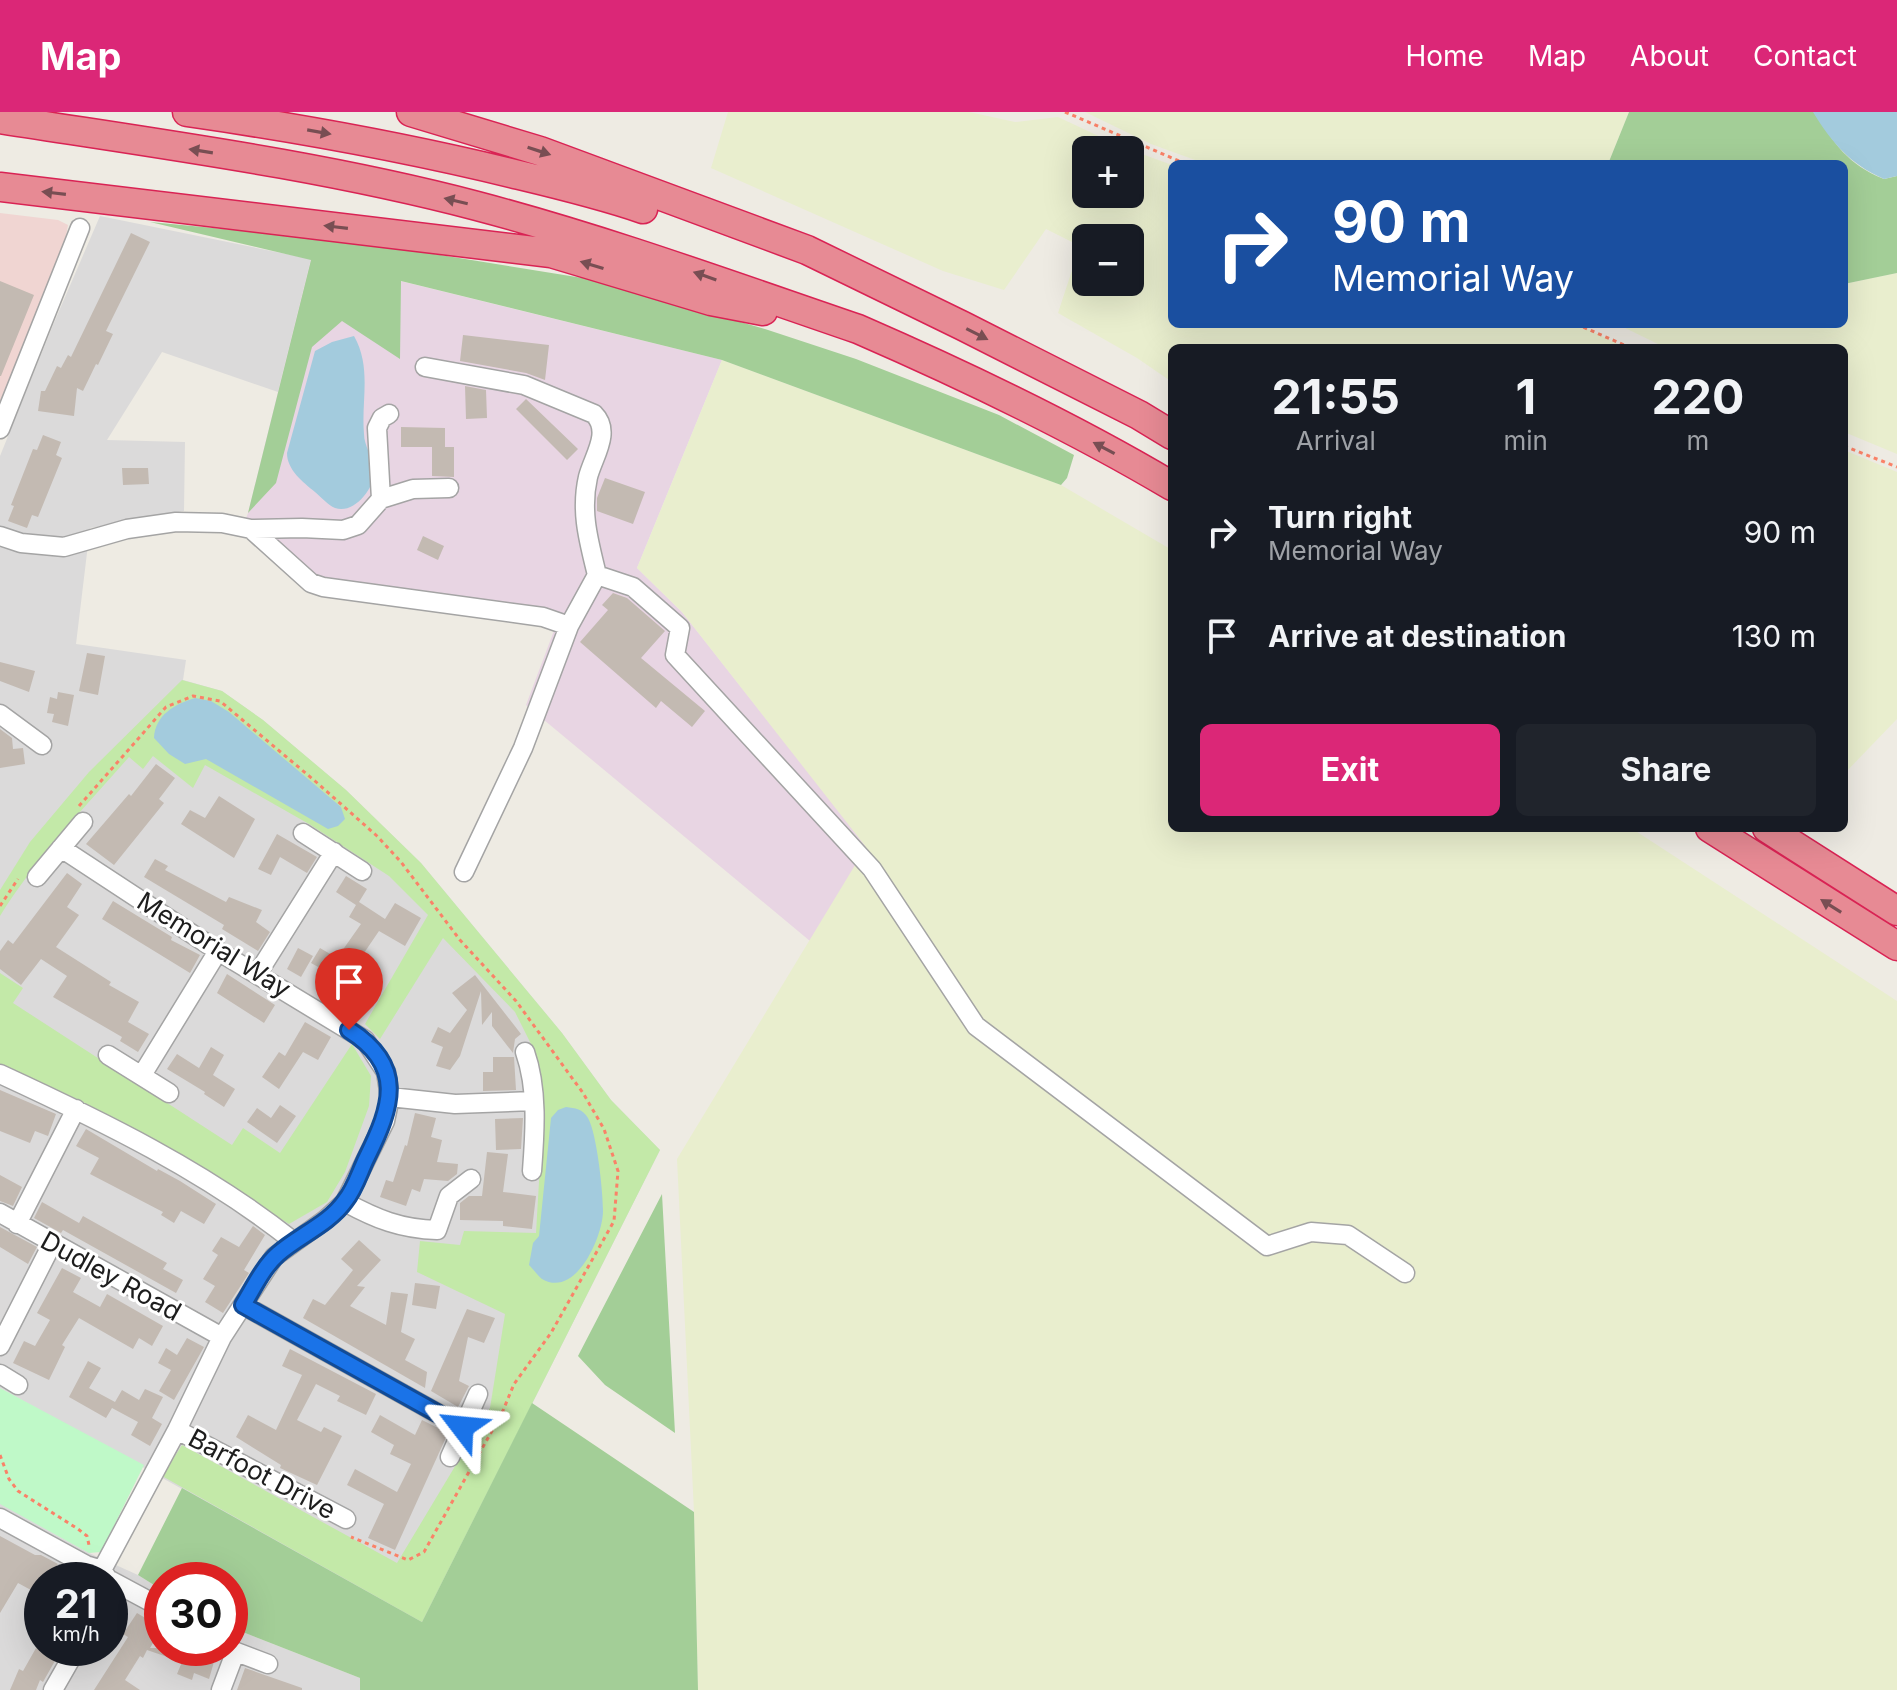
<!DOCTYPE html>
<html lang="en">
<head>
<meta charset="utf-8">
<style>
	body { margin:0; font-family:Inter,sans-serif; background:#20242c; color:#f1f3f6; height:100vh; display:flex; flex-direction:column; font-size:30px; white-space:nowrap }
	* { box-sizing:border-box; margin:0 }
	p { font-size:26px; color:#9ea1a6 }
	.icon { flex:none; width:44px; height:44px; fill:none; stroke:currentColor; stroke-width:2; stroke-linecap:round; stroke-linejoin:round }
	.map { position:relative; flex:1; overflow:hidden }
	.drawer { position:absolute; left:1168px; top:232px; width:680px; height:488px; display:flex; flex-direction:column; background:#171b24; border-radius:12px; box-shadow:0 8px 32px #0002 }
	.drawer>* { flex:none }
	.banner { position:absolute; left:1168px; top:48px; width:680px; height:168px; border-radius:12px; box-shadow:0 8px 32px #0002; background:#1a4fa0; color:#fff; overflow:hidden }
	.buttons { position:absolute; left:1072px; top:24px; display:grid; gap:16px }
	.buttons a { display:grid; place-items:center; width:72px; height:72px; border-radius:12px; background:#171b24; box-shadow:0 8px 32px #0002; font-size:40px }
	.speed { position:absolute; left:24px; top:1450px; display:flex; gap:16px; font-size:40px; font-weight:700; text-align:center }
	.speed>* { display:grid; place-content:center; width:104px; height:104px; border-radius:50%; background:#171b24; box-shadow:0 8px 32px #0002; line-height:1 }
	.speed small { font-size:20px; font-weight:400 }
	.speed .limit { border:12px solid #d22; background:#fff; color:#111 }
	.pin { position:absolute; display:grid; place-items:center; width:68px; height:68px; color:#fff; margin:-82px -34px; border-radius:50% 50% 50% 0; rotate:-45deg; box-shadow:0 0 8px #0007 }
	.pin .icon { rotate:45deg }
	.me { position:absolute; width:88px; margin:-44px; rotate:299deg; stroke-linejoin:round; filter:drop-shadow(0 0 6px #0008) }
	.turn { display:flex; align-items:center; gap:28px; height:168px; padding:0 32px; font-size:36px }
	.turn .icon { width:104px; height:104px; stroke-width:2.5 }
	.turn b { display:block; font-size:56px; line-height:68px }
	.eta { display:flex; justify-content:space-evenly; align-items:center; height:136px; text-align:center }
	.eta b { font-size:48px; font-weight:700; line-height:56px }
	.action { display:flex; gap:16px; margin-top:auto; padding:16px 32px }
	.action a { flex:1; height:92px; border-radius:12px; background:#db2777; color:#fff; font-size:32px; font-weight:700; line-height:92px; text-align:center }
	.action a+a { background:#20242c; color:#f1f3f6 }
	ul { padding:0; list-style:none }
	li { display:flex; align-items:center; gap:24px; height:104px; padding:0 32px }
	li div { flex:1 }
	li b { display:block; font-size:30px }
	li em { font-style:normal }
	header { display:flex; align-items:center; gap:48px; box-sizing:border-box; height:112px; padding:0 40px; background:#db2777; color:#fff }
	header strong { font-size:38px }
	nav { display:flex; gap:44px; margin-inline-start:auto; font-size:28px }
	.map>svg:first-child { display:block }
	.residential { fill:#dbdada; fill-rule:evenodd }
	.commercial { fill:#f0d5d2 }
	.industrial { fill:#e8d5e3 }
	.farmland { fill:#e9eece; fill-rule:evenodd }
	.grass { fill:#c3e9a8 }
	.forest { fill:#a3ce97 }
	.park { fill:#bff9c8 }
	.water { fill:#a3cbdd }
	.building { fill:#c3bab2 }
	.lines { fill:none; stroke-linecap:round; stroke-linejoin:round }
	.minor-casing { stroke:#a4a4a4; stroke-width:21 }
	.highway-casing { stroke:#d92354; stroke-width:31 }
	.path { stroke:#fa8268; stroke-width:3; stroke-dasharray:4 4; stroke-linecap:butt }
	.minor { stroke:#fff; stroke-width:18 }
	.highway { stroke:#e78a94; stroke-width:28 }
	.oneway { fill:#784e53 }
	.route-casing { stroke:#114b97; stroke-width:20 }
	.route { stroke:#1a73e8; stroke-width:14 }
	.labels { text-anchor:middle; stroke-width:6; stroke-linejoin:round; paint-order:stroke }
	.street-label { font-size:26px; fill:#1d1d1d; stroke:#fff }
</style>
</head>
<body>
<header>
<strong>Map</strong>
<nav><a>Home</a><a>Map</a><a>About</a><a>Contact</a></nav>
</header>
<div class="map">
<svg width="1897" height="1578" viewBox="0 0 1897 1578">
	<rect width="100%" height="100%" fill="#eeebe3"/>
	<path class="residential" d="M 100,104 L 311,147 L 278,280 L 162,240 L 107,328 L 185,330 L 184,399 L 90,416 L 76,532 L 186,548 L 183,568 L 222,579 L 263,608 L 346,678 L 421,751 L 562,921 L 611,988 L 660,1038 L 422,1510 L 0,1276 L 0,344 L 53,213 Z
		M 0,1391 L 89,1441 L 138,1463 L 162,1478 L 162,1536 L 230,1536 L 230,1515 L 360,1566 L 360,1578 L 0,1578 ZM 42,1468 L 110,1468 L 110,1536 L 42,1536 Z"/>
	<path class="commercial" d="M 0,101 L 58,108 L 68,113 L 62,146 L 0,289 Z"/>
	<path class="industrial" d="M 311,147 L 722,248 L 637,456 L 682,500 L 867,735 L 810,829 L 526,593 L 555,516 L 320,480 L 241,420 L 248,401 Z"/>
	<path class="farmland" d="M 728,0 L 969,0 L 1015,10 L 1058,5 L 1120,34 L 1172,53 L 1172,212 L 1577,212 L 1626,236 L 1172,236 L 1172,270 L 1137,246 L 1058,201 L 1080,134 L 1046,117 L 1004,178 L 943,159 L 711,56 ZM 1086,38 L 1130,38 L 1130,82 L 1086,82 ZM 1086,126 L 1130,126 L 1130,170 L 1086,170 Z
		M 1085,0 L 1629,0 L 1608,52 L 1206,52 L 1151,32 Z
		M 1897,161 L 1897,342 L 1844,320 L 1844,236 L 1666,236 L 1617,212 L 1844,212 L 1844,172 Z
		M 722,248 L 1061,373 L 1172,438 L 1172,716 L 1631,716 L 1897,889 L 1897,1578 L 698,1578 L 694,1400 L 677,1047 L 866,735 L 682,500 L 637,456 Z
		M 1844,338 L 1897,360 L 1897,607 L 1844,662 Z"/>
	<path class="grass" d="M 182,568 L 222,579 L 263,608 L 346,678 L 421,751 L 562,921 L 611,988 L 660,1038 L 422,1510 L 162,1364 L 182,1333 L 397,1451 L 490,1296 L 505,1202 L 417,1160 L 420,1129 L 460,1133 L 464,1119 L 536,1121 L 544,984 L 536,942 L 515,900 L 443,826 L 380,927 L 365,912 L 428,803 L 389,764 L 309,712 L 205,653 L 193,676 L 153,644 L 143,657 L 129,645 C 84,696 36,746 0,804 L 0,778 L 30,730 L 89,660 Z
		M 0,861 L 23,876 L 13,891 L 232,1033 L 243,1016 L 280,1041 L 352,932 L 371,964 L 369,994 L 345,1060 L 327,1090 L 289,1112 L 149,1026 L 81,989 L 0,952 Z"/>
	<path class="forest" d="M 1629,0 L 1814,0 C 1835,32 1847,52 1884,67 L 1897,64 L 1897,161 L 1844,172 L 1844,52 L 1608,52 Z
		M 150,110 L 360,130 L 595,168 L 765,217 L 856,247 L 999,303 L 1074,343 L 1067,366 L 1061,373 L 722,248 L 401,169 L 400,247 L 342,209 L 312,235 L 276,371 L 248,401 L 311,148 Z
		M 662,1082 L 675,1321 L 605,1273 L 578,1244 Z
		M 532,1291 L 694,1400 L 698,1578 L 360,1578 L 360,1566 L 230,1515 L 230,1468 L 162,1468 L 162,1478 L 138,1463 L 182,1376 L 422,1510 Z"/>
	<path class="park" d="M 0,1276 L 144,1353 L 101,1440 L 89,1441 L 0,1392 Z"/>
	<path class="water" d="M 1813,0 L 1897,0 L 1897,64 L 1884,67 C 1850,52 1832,31 1813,0 Z
		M 354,224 C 372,256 361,288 364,322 C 364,334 373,345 374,358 C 376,375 354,403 335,396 C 328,393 321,385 315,380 C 303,370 287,358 287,341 L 315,239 L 332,230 Z
		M 195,586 L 211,589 L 229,600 L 341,695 L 345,707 L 338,714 L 328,717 L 206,647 L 185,652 L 169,642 L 154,626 C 155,603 175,592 195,586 Z
		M 566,995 C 575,996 583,997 588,1006 C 597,1022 603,1079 603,1099 C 603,1124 576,1187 542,1167 C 538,1164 533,1157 529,1153 L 533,1131 L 539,1124 L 551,1006 L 558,998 Z"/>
	<path class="building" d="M 131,121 L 150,130 L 106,219 L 113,222 L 98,253 L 96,252 L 83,279 L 77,276 L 74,304 L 38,299 L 41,279 L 45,279 L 57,254 L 61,256 L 68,243 L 71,245 Z
		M 0,169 L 34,183 L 1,264 L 0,264 Z
		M 463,223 L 549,233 L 545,268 L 526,261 L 460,249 Z
		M 465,274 L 486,278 L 487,306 L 466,307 Z
		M 526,287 L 578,337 L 567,348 L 516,297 Z
		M 401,315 L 445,316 L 445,335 L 454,335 L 454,365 L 432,364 L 432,335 L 401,335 Z
		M 43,323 L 61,330 L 56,343 L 62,346 L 38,405 L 32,403 L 27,416 L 8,409 L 14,394 L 11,393 L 33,337 L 37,338 Z
		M 122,356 L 148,356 L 149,372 L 123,373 Z
		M 605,366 L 645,380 L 633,412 L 597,399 L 597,386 Z
		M 423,424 L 444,434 L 438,448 L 417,438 Z
		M 613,481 L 627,486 L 665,519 L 641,546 L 705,599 L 692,615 L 661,589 L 656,596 L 580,530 L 608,498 L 602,493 Z
		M 87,541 L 105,544 L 98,583 L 79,579 Z
		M 0,550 L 35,559 L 29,580 L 0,569 Z
		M 58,580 L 74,583 L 68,614 L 52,610 L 54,602 L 47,601 L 50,585 L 57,587 Z
		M 0,617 L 12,626 L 13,637 L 23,636 L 25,652 L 0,656 Z
		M 156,652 L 175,666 L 159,687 L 164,691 L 114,753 L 86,732 L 129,682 L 131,684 Z
		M 219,684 L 255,707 L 234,746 L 181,712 L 190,698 L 205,706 Z
		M 277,722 L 317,745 L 307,761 L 280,745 L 271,763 L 258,757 Z
		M 155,747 L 168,754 L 165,758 L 226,790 L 229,785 L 262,798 L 256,810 L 270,820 L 258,839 L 222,817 L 224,813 L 144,765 Z
		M 67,761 L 82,772 L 67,795 L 79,803 L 56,835 L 111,870 L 109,873 L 139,890 L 128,910 L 149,922 L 138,940 L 120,929 L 122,925 L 53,885 L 67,864 L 41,847 L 21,873 L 0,857 L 0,839 L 8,828 L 13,832 Z
		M 346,764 L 367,777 L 359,790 L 385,807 L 395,791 L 421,806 L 405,834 L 379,819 L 349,863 L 365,872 L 349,900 L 324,886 L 336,865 L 311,851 L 320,836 L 337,846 L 361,812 L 349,805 L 356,793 L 336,780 Z
		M 113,789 L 172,825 L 171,828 L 200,843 L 190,861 L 102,807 Z
		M 298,836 L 313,844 L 301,865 L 287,857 Z
		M 227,862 L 275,893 L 264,911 L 217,881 Z
		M 475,863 L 521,922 L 515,927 L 513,941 L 492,914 L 492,900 L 482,913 L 481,879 L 460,944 L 450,958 L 436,954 L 443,935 L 431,930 L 438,915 L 450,921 L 467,898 L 452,881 Z
		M 305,910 L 331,925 L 318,948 L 303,940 L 279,977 L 262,965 L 279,940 L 285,944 Z
		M 211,935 L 224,943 L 213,963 L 235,977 L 224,995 L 204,982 L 205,980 L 167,957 L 177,942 L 199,956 Z
		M 493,945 L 514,945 L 516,978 L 483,979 L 483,960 L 493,960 Z
		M 0,978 L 56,1002 L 48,1024 L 35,1019 L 30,1031 L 0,1019 Z
		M 280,993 L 296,1004 L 277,1031 L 247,1010 L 257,996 L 271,1006 Z
		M 415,1001 L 436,1006 L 431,1025 L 442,1028 L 437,1050 L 458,1052 L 457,1062 L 448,1069 L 424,1067 L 420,1080 L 412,1077 L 406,1094 L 380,1085 L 386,1068 L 393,1070 L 405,1033 L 407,1034 Z
		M 523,1006 L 521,1037 L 496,1038 L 495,1007 Z
		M 86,1017 L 157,1059 L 158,1057 L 180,1069 L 216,1092 L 204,1112 L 181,1099 L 174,1111 L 161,1103 L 163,1100 L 90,1062 L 99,1046 L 76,1034 Z
		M 487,1040 L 508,1042 L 503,1080 L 536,1084 L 532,1117 L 503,1114 L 503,1109 L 460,1108 L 460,1091 L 469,1084 L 482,1084 Z
		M 0,1063 L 22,1075 L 13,1094 L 0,1089 Z
		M 42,1090 L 79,1111 L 83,1104 L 167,1151 L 163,1157 L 183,1168 L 176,1181 L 63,1118 L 61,1121 L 34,1106 Z
		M 253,1114 L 265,1123 L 244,1158 L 249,1161 L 223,1201 L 205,1190 L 215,1174 L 203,1167 L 218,1143 L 212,1139 L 221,1125 L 239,1135 Z
		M 0,1115 L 37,1135 L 28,1152 L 0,1135 Z
		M 359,1128 L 381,1148 L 357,1174 L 365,1175 L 350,1194 L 386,1213 L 391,1180 L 408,1182 L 401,1220 L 415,1227 L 405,1248 L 427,1260 L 425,1276 L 303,1206 L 313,1187 L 325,1193 L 353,1158 L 341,1147 Z
		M 62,1156 L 81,1166 L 73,1180 L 100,1195 L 107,1182 L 163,1214 L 152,1234 L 139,1226 L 133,1237 L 79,1206 L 62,1233 L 65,1235 L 49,1268 L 13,1251 L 24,1229 L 35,1234 L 50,1208 L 37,1201 Z
		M 415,1171 L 440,1174 L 436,1197 L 412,1193 Z
		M 467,1197 L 495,1206 L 484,1231 L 468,1225 L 459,1269 L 469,1274 L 458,1295 L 431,1279 Z
		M 187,1226 L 204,1235 L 174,1288 L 159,1279 L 171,1258 L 158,1251 L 166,1236 L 177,1243 Z
		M 290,1237 L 376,1282 L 366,1303 L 337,1289 L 340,1284 L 316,1272 L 297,1308 L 321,1320 L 324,1315 L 342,1324 L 317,1373 L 280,1356 L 281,1353 L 236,1325 L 248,1303 L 276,1318 L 302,1263 L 282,1254 Z
		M 88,1249 L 101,1256 L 89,1276 L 115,1290 L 122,1278 L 139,1288 L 145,1277 L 163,1285 L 152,1306 L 162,1312 L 150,1334 L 131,1323 L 138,1310 L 112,1296 L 106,1306 L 69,1285 Z
		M 380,1303 L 415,1323 L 422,1308 L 448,1321 L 395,1438 L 368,1426 L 384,1392 L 347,1373 L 355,1357 L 397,1380 L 411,1352 L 390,1342 L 394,1333 L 371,1320 Z
		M 0,1424 L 35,1443 L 41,1443 L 58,1452 L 55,1456 L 77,1468 L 42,1468 L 42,1484 L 18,1471 L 0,1501 Z
		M 137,1501 L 162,1516 L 150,1536 L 197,1536 L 216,1543 L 209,1567 L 194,1561 L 192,1568 L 177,1562 L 182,1550 L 147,1538 L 143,1546 L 140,1544 L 125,1568 L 140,1578 L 94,1578 L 128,1525 L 123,1522 Z
		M 36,1536 L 56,1547 L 43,1570 L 40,1568 L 36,1578 L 10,1578 L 19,1557 L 23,1559 Z
		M 245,1556 L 302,1576 L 302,1578 L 237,1578 Z"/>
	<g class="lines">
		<g class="minor-casing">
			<path id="minor" d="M 425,255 L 524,273 L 594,302 C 612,320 593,345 588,365 C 580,400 589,430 597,463
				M 0,317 L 80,116
				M 381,387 L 377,316 L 382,306 L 389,302
				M 251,417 L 302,416 L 343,418 L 358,413 L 381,387 L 413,377 L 449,376
				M 0,424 L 21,431 L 64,435 L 127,417 L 176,410 L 222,411 L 251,417 L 311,471 L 323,475 L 543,505 L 569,514
				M 0,602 L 42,633
				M 303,721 L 362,759
				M 61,736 L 218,839 L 365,928 L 386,960 L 390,985 L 385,1009 L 345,1090 L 325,1108 L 274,1145 L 222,1225 L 177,1318 L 102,1458
				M 464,760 L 523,636 L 569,514 L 597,463 L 633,475 L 680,516 L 675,543 L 872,757 L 976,914 L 1267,1134 L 1311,1120 L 1348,1123 L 1405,1161
				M 37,765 L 83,710
				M 258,861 L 334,740
				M 525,940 C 538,977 535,1020 532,1059
				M 108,943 L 169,981
				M 0,962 C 102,1009 205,1059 293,1129
				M 142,963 L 218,839
				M 390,985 L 455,992 L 533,989
				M 345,1090 C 376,1107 401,1117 437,1118 L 449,1084 L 471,1067
				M 0,1101 L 222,1225
				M 17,1112 L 76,997
				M 243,1193 L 462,1315
				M 0,1234 L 52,1132
				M 0,1262 L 18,1273
				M 177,1318 L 346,1407
				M 450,1345 L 478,1282
				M 0,1406 L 86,1453 L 102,1458 L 108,1467 L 162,1496
				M 226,1536 L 268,1552
				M 53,1578 L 77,1536
				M 221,1578 L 235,1541"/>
		</g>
		<g class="highway-casing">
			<path id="highway" d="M 187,0 C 299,16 409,36 519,63 C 561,73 602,83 643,97
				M 411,0 L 540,39 L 807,138 L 963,214 L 1139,303 L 1172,323
				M 0,7 C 159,32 321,53 477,94 C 606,128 732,174 858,217 C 966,264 1071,314 1172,374
				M 0,75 L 551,141 L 711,189 L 763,199
				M 1710,716 L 1897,834
				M 1767,716 L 1897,799"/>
		</g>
		<path class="path" d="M 1065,0 L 1186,52
			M 1576,212 L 1631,236
			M 1844,334 L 1897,355
			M 79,694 L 166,595 L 193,584 L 220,589 L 315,669 L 377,724 L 401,750 L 460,828 L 516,889 L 583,981 L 604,1017 L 618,1059 L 614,1109 L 551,1221 L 514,1272 L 502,1301 L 424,1440 L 408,1448 L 351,1425
			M 0,794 L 18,767
			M 0,1343 L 9,1367 L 18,1379 L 78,1417 L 87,1424 L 89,1433"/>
		<use href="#minor" class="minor"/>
		<use href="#highway" class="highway"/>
	</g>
	<defs><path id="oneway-solid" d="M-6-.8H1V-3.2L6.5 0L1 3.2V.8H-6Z" transform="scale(2)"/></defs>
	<g class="oneway">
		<use href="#oneway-solid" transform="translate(319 20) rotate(10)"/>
		<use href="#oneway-solid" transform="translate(201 39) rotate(-171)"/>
		<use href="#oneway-solid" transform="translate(539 39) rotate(18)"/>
		<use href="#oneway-solid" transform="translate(54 81) rotate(-173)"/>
		<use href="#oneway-solid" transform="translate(456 89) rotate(-167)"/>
		<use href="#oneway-solid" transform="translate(336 115) rotate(-173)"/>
		<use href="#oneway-solid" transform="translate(592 153) rotate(-163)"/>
		<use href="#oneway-solid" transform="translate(705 164) rotate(-161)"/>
		<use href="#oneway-solid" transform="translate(977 222) rotate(27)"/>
		<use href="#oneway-solid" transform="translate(1104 336) rotate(-152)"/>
		<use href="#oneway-solid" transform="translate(1831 794) rotate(-148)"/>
	</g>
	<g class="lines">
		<g class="route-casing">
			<path id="route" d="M 349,918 C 406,954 392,994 367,1045 C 360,1059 355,1077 345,1089 C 329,1112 298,1124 278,1142 C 263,1155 253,1177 243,1193 L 462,1315"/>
		</g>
		<use href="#route" class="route"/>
	</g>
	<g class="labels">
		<g class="street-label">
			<text transform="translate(214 833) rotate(32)" y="9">Memorial Way</text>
			<text transform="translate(111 1164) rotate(29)" y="9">Dudley Road</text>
			<text transform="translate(262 1362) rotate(28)" y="9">Barfoot Drive</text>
		</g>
	</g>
</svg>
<div class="buttons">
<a>+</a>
<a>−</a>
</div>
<div class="speed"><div>21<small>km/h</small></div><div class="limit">30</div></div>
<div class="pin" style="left:349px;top:918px;background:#d93025"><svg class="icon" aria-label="arrive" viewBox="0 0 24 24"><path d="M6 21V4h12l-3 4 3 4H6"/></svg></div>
<svg class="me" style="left:462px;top:1315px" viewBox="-20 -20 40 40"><path d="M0-17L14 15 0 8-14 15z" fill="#1a73e8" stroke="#fff" stroke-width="4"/></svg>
<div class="banner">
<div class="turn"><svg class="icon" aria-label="right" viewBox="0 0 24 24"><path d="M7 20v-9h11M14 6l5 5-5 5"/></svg><div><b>90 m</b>Memorial Way</div></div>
</div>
<section class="drawer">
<div class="eta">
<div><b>21:55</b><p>Arrival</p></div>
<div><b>1</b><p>min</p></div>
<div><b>220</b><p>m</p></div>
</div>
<ul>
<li><svg class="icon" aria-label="right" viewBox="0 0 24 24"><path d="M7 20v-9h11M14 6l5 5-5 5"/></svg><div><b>Turn right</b><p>Memorial Way</p></div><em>90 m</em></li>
<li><svg class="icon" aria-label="arrive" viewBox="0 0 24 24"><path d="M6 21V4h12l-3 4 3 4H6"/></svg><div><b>Arrive at destination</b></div><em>130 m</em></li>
</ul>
<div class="action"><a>Exit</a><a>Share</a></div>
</section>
</div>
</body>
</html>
